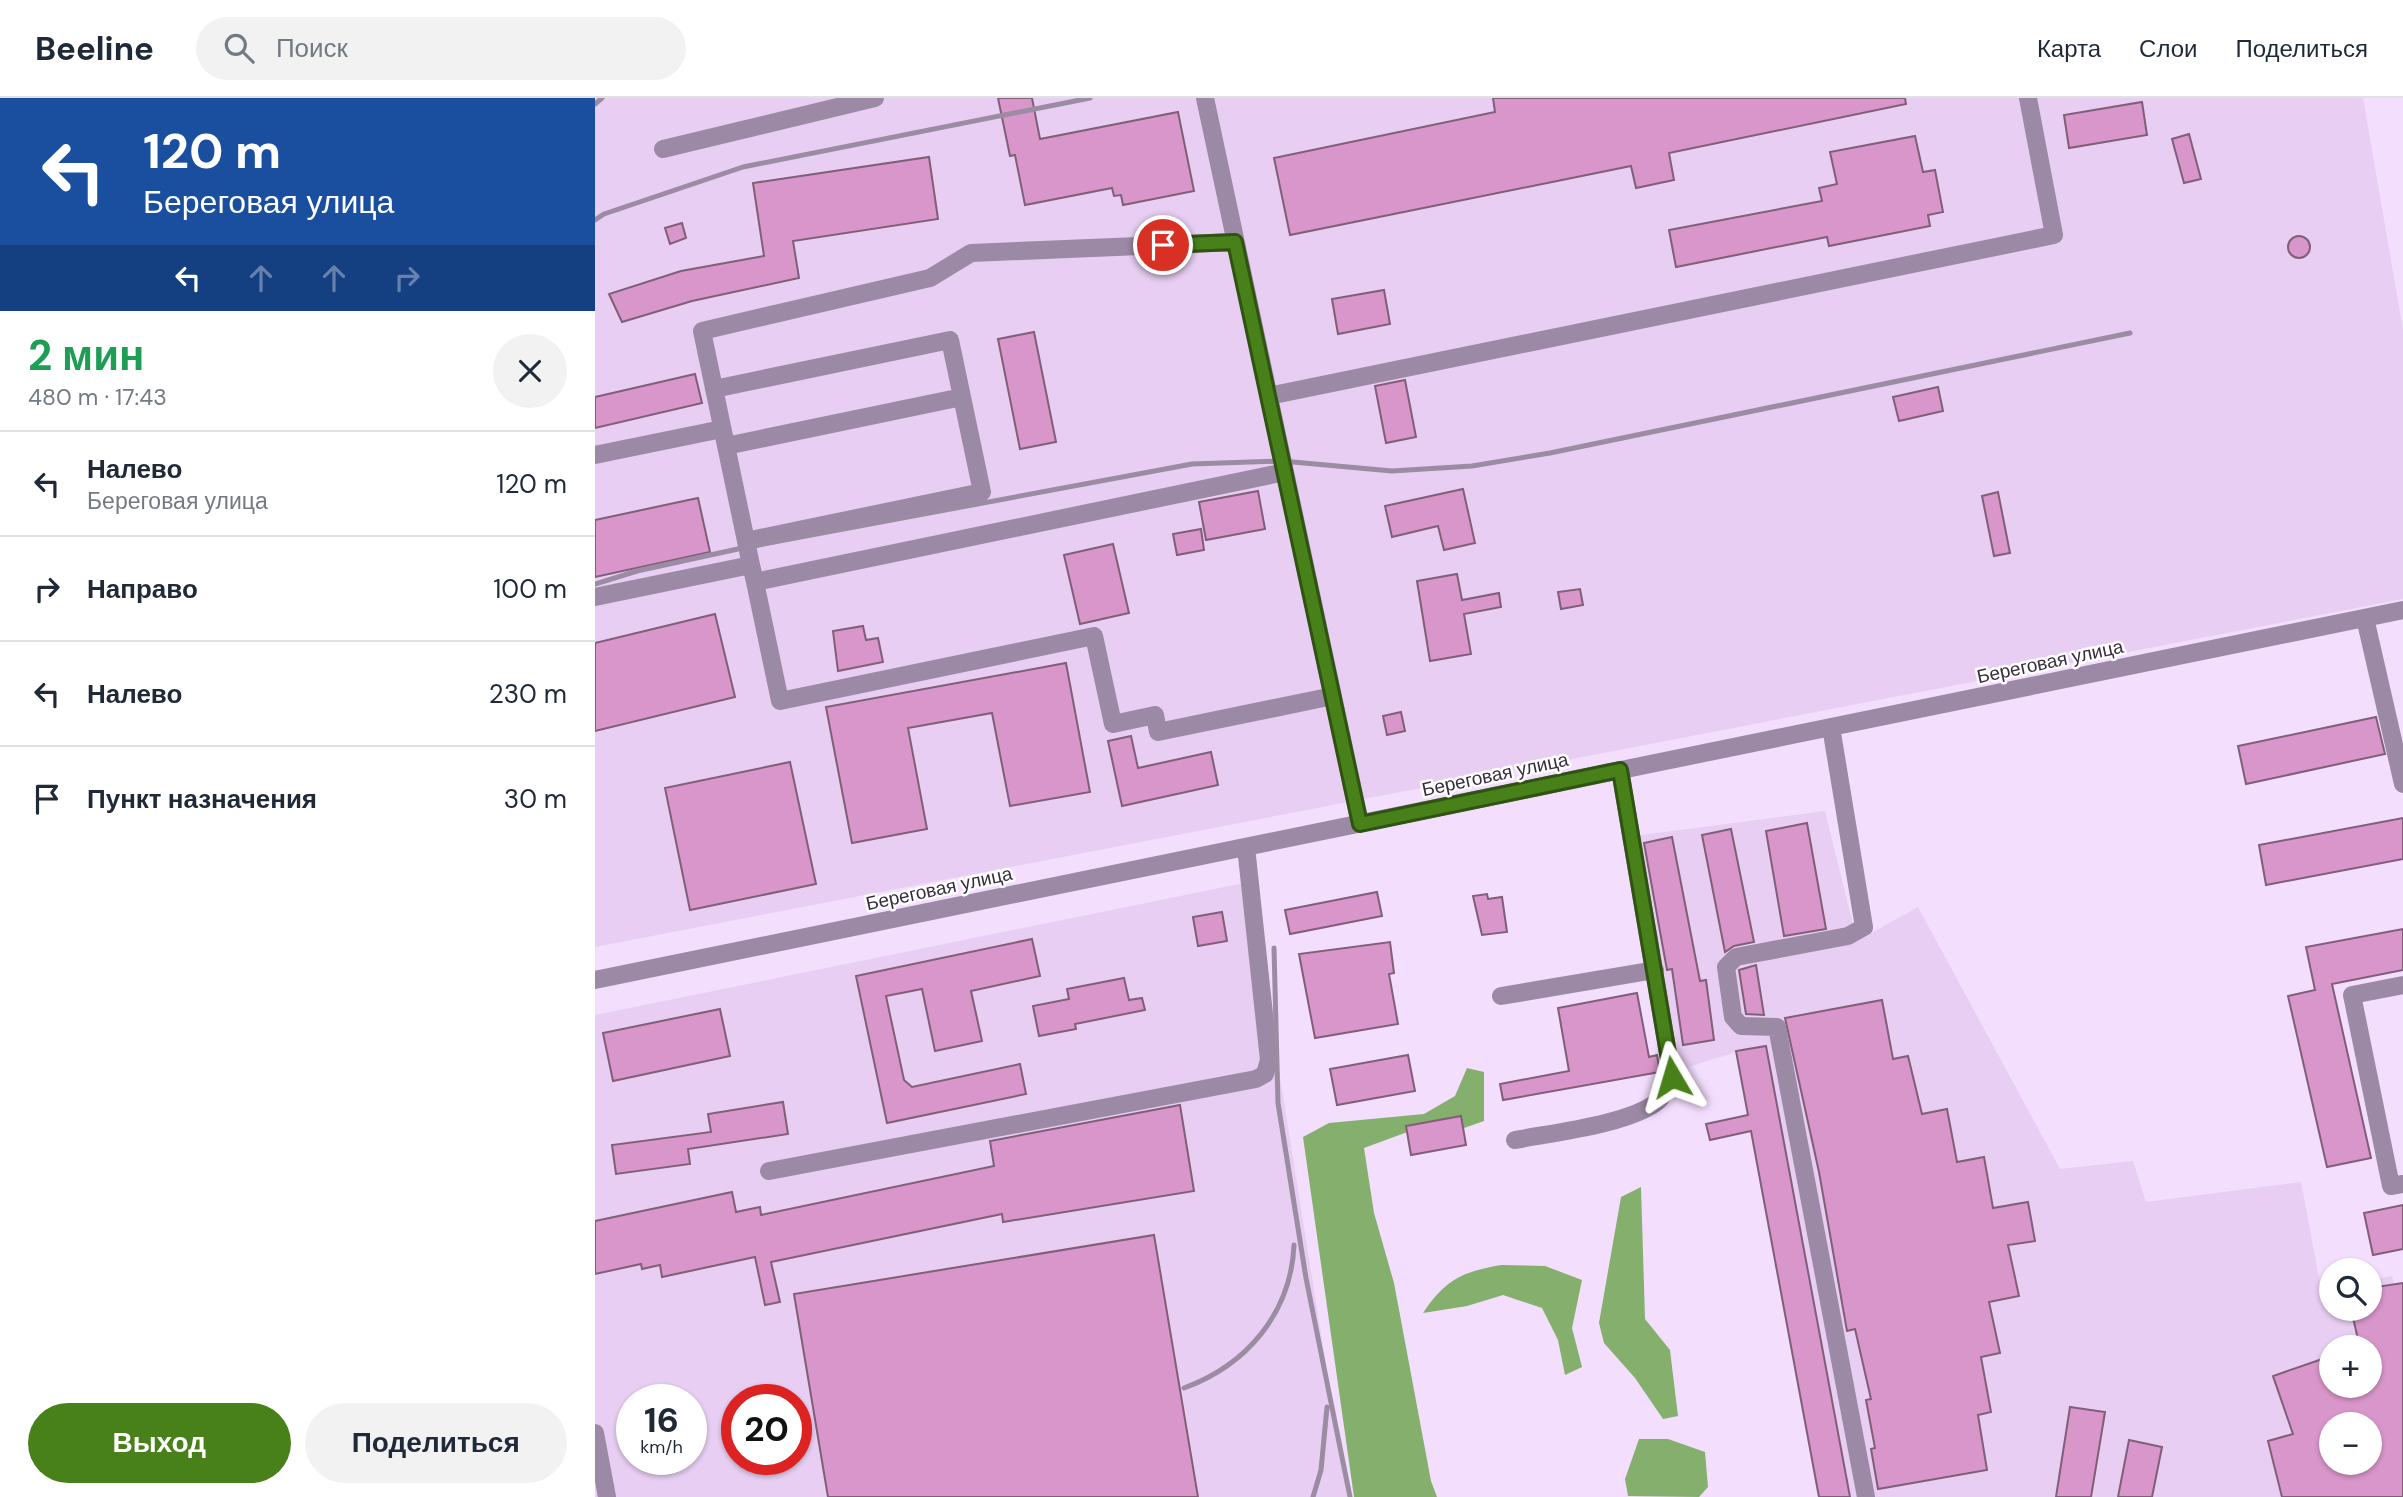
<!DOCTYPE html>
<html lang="ru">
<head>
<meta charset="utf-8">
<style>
	body { margin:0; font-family:"DM Sans",sans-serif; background:#f2f2f3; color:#1f2937; height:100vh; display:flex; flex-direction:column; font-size:26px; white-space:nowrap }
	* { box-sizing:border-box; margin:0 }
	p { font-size:23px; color:#747a83 }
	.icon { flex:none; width:38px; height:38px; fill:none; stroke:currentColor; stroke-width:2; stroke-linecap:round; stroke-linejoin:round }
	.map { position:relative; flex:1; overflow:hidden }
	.side { display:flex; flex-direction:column; background:#fff; width:595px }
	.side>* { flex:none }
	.hud { background:#1a4fa0; color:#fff; overflow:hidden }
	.buttons { position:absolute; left:1724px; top:1160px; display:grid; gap:14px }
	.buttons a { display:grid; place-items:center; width:63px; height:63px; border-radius:50%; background:#fff; box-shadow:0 2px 5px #0004; font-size:35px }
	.speed { position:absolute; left:21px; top:1286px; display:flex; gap:14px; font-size:35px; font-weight:700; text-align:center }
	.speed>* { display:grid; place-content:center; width:91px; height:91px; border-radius:50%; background:#fff; box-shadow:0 2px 5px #0004; line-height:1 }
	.speed small { font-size:18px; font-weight:400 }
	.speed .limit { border:10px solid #d22; background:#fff; color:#111 }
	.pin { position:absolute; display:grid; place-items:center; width:60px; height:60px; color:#fff; margin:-30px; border:4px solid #fff; border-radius:50%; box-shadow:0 2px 7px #0007 }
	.me { position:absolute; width:77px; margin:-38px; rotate:353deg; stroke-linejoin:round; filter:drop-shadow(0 0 5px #0008) }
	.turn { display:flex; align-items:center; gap:24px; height:147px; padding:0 28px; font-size:32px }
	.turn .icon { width:91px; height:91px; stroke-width:2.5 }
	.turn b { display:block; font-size:49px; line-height:60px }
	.lanes { display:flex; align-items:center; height:66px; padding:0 28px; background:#0003; justify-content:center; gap:35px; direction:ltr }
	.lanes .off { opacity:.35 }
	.round { display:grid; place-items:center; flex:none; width:74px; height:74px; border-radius:37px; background:#f2f2f3 }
	.head { display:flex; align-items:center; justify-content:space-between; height:119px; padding:0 28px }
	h1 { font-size:42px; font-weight:700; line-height:52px; color:#1e9e55 }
	.primary-button { display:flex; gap:14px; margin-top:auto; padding:14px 28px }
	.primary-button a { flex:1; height:80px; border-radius:42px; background:#488019; color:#fff; font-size:28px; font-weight:700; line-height:80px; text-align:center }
	.primary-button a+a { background:#f2f2f3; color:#1f2937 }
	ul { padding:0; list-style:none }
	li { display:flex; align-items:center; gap:21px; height:105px; padding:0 28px; border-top:2px solid #e0e1e3 }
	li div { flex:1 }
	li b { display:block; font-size:26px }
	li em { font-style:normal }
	header { display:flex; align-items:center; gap:42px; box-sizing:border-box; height:98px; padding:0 35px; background:#fff; border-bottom:2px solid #e0e1e3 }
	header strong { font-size:33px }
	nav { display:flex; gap:38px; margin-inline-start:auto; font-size:24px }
	.search { width:490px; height:63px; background:#f2f2f3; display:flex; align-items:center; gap:18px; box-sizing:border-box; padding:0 24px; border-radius:38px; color:#747a83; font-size:26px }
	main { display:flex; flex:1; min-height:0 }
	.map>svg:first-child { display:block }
	.built { fill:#e7cef2; fill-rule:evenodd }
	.forest { fill:#85af6c }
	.building { fill:#d896ca; stroke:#815e79; stroke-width:2; fill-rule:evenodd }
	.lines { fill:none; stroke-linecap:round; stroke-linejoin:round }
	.minor { stroke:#9c89a5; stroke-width:18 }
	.rail { stroke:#9b8ba3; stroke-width:5 }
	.route-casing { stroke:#2f5310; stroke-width:18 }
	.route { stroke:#488019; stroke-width:12 }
	.labels { text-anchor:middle; stroke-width:5; stroke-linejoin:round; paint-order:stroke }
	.street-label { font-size:19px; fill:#362c3b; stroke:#fff }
</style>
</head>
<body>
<header>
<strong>Beeline</strong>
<div class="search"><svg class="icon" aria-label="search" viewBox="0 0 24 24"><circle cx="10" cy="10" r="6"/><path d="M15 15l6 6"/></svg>Поиск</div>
<nav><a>Карта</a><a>Слои</a><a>Поделиться</a></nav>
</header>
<main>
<section class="side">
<div class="hud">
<div class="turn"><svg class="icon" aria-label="left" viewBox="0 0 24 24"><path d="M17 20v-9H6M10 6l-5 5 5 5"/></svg><div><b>120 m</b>Береговая улица</div></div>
<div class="lanes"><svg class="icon" aria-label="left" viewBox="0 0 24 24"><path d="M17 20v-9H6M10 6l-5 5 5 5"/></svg><svg class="icon off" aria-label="ahead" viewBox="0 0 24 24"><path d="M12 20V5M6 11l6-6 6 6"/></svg><svg class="icon off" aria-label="ahead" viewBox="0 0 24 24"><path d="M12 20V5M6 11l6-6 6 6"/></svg><svg class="icon off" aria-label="right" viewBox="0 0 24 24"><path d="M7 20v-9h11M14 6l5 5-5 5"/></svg></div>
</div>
<div class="head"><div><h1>2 мин</h1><p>480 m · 17:43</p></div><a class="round"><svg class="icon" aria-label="close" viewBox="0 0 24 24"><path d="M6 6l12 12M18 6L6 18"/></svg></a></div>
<ul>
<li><svg class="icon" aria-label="left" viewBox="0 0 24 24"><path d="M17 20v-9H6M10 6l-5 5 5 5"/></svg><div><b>Налево</b><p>Береговая улица</p></div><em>120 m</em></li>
<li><svg class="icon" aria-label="right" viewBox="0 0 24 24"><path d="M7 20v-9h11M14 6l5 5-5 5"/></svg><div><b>Направо</b></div><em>100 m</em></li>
<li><svg class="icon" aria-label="left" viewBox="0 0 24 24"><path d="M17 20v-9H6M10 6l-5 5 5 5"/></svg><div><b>Налево</b></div><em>230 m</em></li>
<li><svg class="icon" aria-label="arrive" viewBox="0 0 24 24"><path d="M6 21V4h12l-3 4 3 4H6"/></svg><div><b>Пункт назначения</b></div><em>30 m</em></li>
</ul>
<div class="primary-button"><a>Выход</a><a>Поделиться</a></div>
</section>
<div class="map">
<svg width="1808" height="1399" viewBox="0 0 1808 1399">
	<rect width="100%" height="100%" fill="#f3defe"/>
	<path class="built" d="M 0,0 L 1768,0 L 1808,232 L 1808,501 L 0,849 Z
		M 1230,713 L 1262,843 L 1323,809 L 1465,1071 L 1538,1063 L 1551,1104 L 1706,1084 L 1726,1191 L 1736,1189 L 1736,1211 L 1774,1211 L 1775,1182 L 1797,1178 L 1808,1223 L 1808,1399 L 1223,1399 L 1141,954 L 1087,971 L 1039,738 ZM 1736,1250 L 1774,1250 L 1774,1288 L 1736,1288 ZM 1736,1326 L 1774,1326 L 1774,1365 L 1736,1365 Z
		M 654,784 L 752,1399 L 0,1399 L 0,917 ZM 37,1302 L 96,1302 L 96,1362 L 37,1362 ZM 142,1302 L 201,1302 L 201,1362 L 142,1362 Z"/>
	<path class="forest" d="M 872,970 L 889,974 L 889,1023 L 869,1030 L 826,1029 L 769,1050 L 779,1115 L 799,1185 L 836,1383 L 842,1399 L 759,1399 L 708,1039 L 734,1025 L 829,1016 L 860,998 Z
		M 1046,1089 L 1050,1221 L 1075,1252 L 1083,1318 L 1068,1321 L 1040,1280 L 1009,1245 L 1004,1225 L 1026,1099 Z
		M 906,1167 L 950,1168 L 987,1182 L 977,1230 L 987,1269 L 970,1277 L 963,1242 L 947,1210 L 908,1197 L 872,1208 L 828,1215 C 851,1181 867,1174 906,1167 Z
		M 1044,1341 L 1073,1341 L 1110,1354 L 1113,1389 L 1104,1399 L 1033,1398 L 1030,1381 Z"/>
	<path class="building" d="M 403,0 L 437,0 L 445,41 L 583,14 L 599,93 L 528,107 L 526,97 L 519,98 L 517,90 L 430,107 L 420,57 L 415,58 Z
		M 898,0 L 1310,0 L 1311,6 L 1074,55 L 1079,82 L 1041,90 L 1036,68 L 695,137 L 679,60 L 900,14 Z
		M 1547,4 L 1552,37 L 1474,50 L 1469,17 Z
		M 1594,36 L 1606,81 L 1589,85 L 1577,41 Z
		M 1320,38 L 1328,74 L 1340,72 L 1348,114 L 1333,117 L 1335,128 L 1234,148 L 1232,139 L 1081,169 L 1074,132 L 1227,103 L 1224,90 L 1242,86 L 1235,54 Z
		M 334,59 L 343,121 L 198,143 L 204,180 L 97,203 L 27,224 L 14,196 L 86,173 L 169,158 L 158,85 Z
		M 87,125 L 91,140 L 75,146 L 70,130 Z
		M1693 149a11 11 0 1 1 22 0a11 11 0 1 1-22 0Z
		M 789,192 L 795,226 L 743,236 L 737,201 Z
		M 439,234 L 461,344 L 425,351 L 403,241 Z
		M 100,276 L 107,305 L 0,330 L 0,299 Z
		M 810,282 L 821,339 L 791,345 L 780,288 Z
		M 1343,289 L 1348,313 L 1304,323 L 1298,299 Z
		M 868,391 L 880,445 L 849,452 L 843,428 L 797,439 L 790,408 Z
		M 663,393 L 670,431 L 611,442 L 604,404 Z
		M 1403,394 L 1415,455 L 1399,458 L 1387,398 Z
		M 103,400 L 115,454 L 0,479 L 0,422 Z
		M 606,431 L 609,452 L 582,457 L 578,436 Z
		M 518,446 L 534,515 L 485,526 L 469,457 Z
		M 862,476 L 867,502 L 904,495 L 906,509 L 869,516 L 876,556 L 835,563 L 822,483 Z
		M 985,491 L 988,507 L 966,511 L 963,494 Z
		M 120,516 L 140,599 L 0,633 L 0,545 Z
		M 268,528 L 271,542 L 283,540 L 288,564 L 243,573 L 238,533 Z
		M 471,565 L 495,694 L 415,708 L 397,615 L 313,630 L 332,731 L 257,745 L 231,609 Z
		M 806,614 L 810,633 L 792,637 L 788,618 Z
		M 1781,619 L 1790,656 L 1651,686 L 1643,648 Z
		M 536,638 L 543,670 L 616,654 L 623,687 L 527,708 L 513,643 Z
		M 195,664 L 221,786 L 95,812 L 70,690 Z
		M 1808,720 L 1808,761 L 1671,787 L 1664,747 Z
		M 1212,725 L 1231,831 L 1189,838 L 1171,733 Z
		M 1136,731 L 1159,844 L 1139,848 L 1130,854 L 1107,737 Z
		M 1077,739 L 1105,883 L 1111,882 L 1119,942 L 1088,947 L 1077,871 L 1072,872 L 1049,745 Z
		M 782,794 L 787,818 L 695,836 L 690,812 Z
		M 892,796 L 893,801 L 907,799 L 912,834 L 887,837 L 878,798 Z
		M 627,814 L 632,843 L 603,848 L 598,819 Z
		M 1808,831 L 1808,872 L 1737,886 L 1776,1060 L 1732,1069 L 1693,898 L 1720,892 L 1711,849 Z
		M 437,841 L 445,878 L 376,893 L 387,943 L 340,953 L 327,891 L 291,898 L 309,982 L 317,989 L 425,966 L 431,996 L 292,1025 L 261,878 Z
		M 795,844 L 799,875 L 794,876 L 803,926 L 720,940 L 704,856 Z
		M 1161,867 L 1169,917 L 1151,916 L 1144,872 Z
		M 529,880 L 534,902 L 547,900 L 550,912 L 480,926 L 481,931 L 444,938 L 438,908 L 474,901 L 472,891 Z
		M 1042,895 L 1054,959 L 1062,957 L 1065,974 L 908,1002 L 905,986 L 974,973 L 963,910 Z
		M 1287,902 L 1298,961 L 1313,958 L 1327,1016 L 1352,1011 L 1362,1064 L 1389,1059 L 1398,1110 L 1433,1104 L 1440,1143 L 1413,1147 L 1424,1198 L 1394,1204 L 1405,1255 L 1386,1259 L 1396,1314 L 1383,1317 L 1392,1372 L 1283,1391 L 1276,1351 L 1280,1350 L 1271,1302 L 1276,1301 L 1260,1231 L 1252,1233 L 1224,1074 L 1190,920 Z
		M 125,911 L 135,958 L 18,983 L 8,935 Z
		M 1171,948 L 1255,1399 L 1224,1399 L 1156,1033 L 1115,1042 L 1111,1026 L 1153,1017 L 1141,953 Z
		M 813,957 L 820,993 L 742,1007 L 735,971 Z
		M 188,1004 L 193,1036 L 93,1051 L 95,1066 L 21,1076 L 17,1047 L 116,1034 L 113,1016 Z
		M 585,1007 L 599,1093 L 408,1124 L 407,1116 L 176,1164 L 185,1204 L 170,1207 L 160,1159 L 67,1179 L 65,1167 L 47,1171 L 46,1166 L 0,1176 L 0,1123 L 137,1094 L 141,1114 L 165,1109 L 166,1117 L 399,1068 L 395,1043 Z
		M 866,1018 L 871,1047 L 816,1057 L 811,1028 Z
		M 1808,1107 L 1808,1151 L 1778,1157 L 1769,1115 Z
		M 559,1137 L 603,1399 L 233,1399 L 199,1196 Z
		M 1808,1185 L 1808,1399 L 1687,1399 L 1673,1343 L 1698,1336 L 1678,1278 L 1736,1258 L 1736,1288 L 1774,1288 L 1774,1250 L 1765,1250 L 1756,1211 L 1774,1211 L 1774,1190 ZM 1736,1326 L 1774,1326 L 1774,1365 L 1736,1365 Z
		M 1475,1309 L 1510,1314 L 1496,1399 L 1461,1399 Z
		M 1534,1342 L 1567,1349 L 1557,1399 L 1523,1399 Z"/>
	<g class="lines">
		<path class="minor" d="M 610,0 L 765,725
			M 68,51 L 280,0
			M 641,144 L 376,155 L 335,180 L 107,233 L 156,467 L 160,484 L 690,374
			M 119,291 L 355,242 L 387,394 L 151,443
			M 674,298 L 1459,137 L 1433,0
			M 131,348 L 367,299
			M 0,357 L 127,331
			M 160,484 L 185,603 L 499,538 L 518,626 L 560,617 L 563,634 L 738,598
			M 0,499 L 156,467
			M 1770,520 L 1808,686
			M 1236,629 L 1269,829 L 1253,838 L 1141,859 L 1131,869 L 1138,919 L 1146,928 L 1182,929 L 1271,1399
			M 0,882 L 1808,512
			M 1808,887 L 1757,897 L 1796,1088 L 1808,1086
			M 906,898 L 1060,872
			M 920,1042 C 956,1035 1036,1026 1063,1003 C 1069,998 1073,986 1077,979 L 1025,672
			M 174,1073 L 661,981 L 670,976 L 674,962 L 651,749
			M 0,1335 L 12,1399"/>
		<path class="rail" d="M 0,6 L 7,0
			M 0,122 L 9,116 L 148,69 L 495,0
			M 0,486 L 42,473 L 152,449 L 597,366 L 687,363 L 797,373 L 877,368 L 955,355 L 1535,235
			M 679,850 L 683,1005 L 711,1180 L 755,1399
			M 589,1290 C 652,1267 696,1215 699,1147
			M 718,1399 L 726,1372 L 732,1309"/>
	</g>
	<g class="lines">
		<g class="route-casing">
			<path id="route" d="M 568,147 L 640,144 L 765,726 L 1025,672 L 1077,979"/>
		</g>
		<use href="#route" class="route"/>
	</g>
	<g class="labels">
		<g class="street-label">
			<text transform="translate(1455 563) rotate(-12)" y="7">Береговая улица</text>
			<text transform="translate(900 676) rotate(-12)" y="7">Береговая улица</text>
			<text transform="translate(344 790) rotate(-12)" y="7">Береговая улица</text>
		</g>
	</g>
</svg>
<div class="buttons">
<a><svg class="icon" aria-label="search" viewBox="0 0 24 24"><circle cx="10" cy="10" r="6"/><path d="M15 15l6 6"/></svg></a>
<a>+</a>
<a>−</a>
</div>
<div class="speed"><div>16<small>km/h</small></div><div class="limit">20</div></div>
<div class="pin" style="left:568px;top:147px;background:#d93025"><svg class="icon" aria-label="arrive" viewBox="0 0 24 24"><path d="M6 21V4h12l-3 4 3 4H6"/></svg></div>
<svg class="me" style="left:1077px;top:979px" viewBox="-20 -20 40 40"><path d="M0-17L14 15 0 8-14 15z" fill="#488019" stroke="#fff" stroke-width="4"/></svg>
</div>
</main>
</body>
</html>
